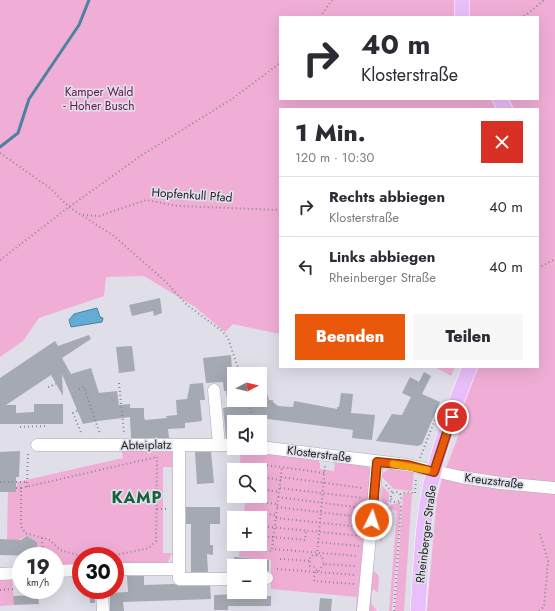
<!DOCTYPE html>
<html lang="de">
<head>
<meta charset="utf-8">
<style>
	body { margin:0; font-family:Jost,sans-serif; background:#f7f7f7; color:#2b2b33; height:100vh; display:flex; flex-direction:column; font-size:15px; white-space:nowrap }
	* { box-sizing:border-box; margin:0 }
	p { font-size:13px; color:#7c7c81 }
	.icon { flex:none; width:22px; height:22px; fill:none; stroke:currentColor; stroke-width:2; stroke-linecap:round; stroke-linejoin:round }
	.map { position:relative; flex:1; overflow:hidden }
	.panel { position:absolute; left:279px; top:108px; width:260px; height:260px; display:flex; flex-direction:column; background:#fff; border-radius:0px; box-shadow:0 4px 16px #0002 }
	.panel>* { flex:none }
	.guide { position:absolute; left:279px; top:16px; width:260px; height:84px; border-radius:0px; box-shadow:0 4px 16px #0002; background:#fff; color:#2b2b33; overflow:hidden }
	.needle { width:26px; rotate:83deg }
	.buttons { position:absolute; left:227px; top:367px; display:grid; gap:8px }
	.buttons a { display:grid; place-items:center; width:40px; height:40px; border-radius:0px; background:#fff; box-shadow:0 4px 16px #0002; font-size:20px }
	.speed { position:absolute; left:12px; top:547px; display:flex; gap:8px; font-size:20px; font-weight:700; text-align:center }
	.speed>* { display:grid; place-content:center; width:52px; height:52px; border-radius:50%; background:#fff; box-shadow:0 4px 16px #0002; line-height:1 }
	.speed small { font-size:10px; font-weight:400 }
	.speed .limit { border:6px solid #d22; background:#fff; color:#111 }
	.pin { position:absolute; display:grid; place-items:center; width:34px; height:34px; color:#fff; margin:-17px; border:2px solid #fff; border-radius:50%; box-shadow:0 1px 4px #0007 }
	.me { position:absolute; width:44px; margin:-22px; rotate:4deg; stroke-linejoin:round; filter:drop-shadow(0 0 3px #0008) }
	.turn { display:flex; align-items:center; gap:14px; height:84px; padding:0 16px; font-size:18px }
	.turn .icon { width:52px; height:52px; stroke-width:2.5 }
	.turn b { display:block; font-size:28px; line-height:34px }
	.round { display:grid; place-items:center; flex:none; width:42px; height:42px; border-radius:0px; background:#f7f7f7 }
	.overview { display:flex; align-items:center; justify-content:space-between; height:68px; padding:0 16px }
	h1 { font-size:24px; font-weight:800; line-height:30px }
	.cta { display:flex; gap:8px; margin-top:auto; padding:8px 16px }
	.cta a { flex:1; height:46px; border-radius:0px; background:#ea580c; color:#fff; font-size:16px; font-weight:800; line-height:46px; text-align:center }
	.cta a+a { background:#f7f7f7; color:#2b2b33 }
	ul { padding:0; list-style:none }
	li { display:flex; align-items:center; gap:12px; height:60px; padding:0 16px; border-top:1px solid #e1e1e2 }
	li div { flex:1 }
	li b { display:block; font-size:15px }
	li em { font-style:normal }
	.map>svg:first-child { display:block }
	.green { fill:#f0aed6; fill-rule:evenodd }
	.water { fill:#62acd6; stroke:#4d819f }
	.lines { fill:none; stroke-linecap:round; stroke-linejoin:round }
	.stream { stroke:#4d819f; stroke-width:3 }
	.building { fill:#a4a9b2 }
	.minor-casing { stroke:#ababb4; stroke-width:13 }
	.major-casing { stroke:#fff; stroke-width:16 }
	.path { stroke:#898890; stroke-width:2; stroke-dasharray:1 3; stroke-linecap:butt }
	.minor { stroke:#fff; stroke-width:12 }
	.major { stroke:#e9befa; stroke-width:15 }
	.route-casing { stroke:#983908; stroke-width:10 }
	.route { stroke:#ea580c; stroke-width:7 }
	.slow { stroke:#f59e0b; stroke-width:7 }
	.labels { text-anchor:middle; stroke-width:3.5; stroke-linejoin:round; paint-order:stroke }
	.park-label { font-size:12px; fill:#64164c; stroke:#dfdee9 }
	.street-label { font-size:12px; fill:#1d1d20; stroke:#dfdee9 }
	.district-label { font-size:16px; font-weight:bold; letter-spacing:1px; fill:#166238; stroke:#dfdee9 }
</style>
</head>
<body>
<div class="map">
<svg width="555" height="611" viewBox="0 0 555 611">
	<rect width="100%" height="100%" fill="#dfdee9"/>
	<path class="green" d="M 0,0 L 555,0 L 555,611 L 427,611 L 437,497 L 443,476 L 458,437 L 461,406 L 476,367 L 538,367 L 538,109 L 280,109 L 280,334 L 233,324 L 225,332 L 195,307 L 144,276 L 106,277 L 104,296 L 39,318 L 23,341 L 0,357 ZM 280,17 L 538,17 L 538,99 L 280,99 Z
		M 435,367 L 455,367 L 451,376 Z
		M 122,451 L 172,452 L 172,467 L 163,467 L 163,553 L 172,553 L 168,562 L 164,565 L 122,566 L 115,561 L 115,556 L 81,556 L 81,567 L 55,568 L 55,556 L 35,556 L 37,554 L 37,542 L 27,536 L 12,543 L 12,540 L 7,539 L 8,492 L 16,492 L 17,482 L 123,458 Z
		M 241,451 L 317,459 L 320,463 L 320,469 L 334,471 L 335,461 L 364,465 L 370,468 L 359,611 L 356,611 L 357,597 L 271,589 L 271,560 L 239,557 L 240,544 L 260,544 L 260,518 L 243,518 L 246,496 L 260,496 L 260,470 L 239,470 Z
		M 389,469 L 414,472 L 412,491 L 394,489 L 382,477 L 383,473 Z
		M 382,486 L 389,493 L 389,501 L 384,505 L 381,497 Z
		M 403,493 L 412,493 L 404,611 L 395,611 Z
		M 399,503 L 401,506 L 392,611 L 389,611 L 397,512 L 393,509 L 390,512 L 387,508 L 392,504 Z
		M 379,512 L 384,518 L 382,542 L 378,538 L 375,541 L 373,570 L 379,576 L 378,593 L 374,589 L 372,591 L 371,603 L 377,611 L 367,611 L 375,532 L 378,524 Z
		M 12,573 L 14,605 L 0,606 L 0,574 Z"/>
	<path class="water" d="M 97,308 L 100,317 L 103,318 L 102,322 L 71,327 L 69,320 L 74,314 Z"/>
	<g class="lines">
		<path class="stream" d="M 0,147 L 18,133 L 29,99 L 79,25 L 89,0"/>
	</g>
	<path class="building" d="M 160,298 L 162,313 L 154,316 L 153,311 L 132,316 L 129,305 Z
		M 89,335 L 91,339 L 62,358 L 71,374 L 91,368 L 99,393 L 117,391 L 119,405 L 130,404 L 130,408 L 144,408 L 144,417 L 145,420 L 167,418 L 166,416 L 177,415 L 176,400 L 187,399 L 190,384 L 203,383 L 205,400 L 200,400 L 202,421 L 185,423 L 185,428 L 168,429 L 169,438 L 131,438 L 130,417 L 98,421 L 83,424 L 62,374 L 63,396 L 51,375 L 6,405 L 16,405 L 16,413 L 34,412 L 34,404 L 63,404 L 63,424 L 0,424 L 0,378 L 55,341 L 58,346 Z
		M 132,346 L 135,371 L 119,373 L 116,347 Z
		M 231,355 L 234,400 L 260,400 L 260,377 L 262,377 L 269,400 L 273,400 L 273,402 L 278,406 L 293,407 L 294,401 L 337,409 L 337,407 L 339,407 L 341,393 L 353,394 L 351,413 L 375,415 L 372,440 L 352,438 L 353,430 L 260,418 L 261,415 L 234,419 L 234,438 L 226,438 L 223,408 L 228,407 L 226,391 L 224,391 L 223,382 L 206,383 L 203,358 Z
		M 424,372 L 431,376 L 422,394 L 440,402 L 422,444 L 418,446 L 376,441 L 392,414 L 402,415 L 411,397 L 402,393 L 410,377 L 419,382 Z
		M 20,451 L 19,477 L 16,477 L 16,492 L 0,492 L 0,452 Z
		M 195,452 L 211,452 L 214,483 L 197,484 Z
		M 186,507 L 220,507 L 220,524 L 210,524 L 210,545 L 213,545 L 213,555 L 207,554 L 208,572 L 191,572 L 191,524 L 186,524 Z
		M 27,536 L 37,542 L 37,556 L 0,555 L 0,539 L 21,540 Z
		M 234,557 L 269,560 L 269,571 L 260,570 L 260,566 L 234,566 Z
		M 127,576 L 144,576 L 144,585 L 174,584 L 179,586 L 210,586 L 211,599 L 123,602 L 124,611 L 110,611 L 110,593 L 128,592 Z
		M 89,590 L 95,590 L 95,603 L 90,603 Z
		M 237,592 L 266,592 L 266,596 L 271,596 L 271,606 L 228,606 L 228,610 L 214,610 L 214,595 L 237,594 Z
		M 38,595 L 39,604 L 14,605 L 13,596 Z
		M 320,598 L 332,599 L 331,611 L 319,611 Z"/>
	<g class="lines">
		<g class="minor-casing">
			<path id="minor" d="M 214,390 L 219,445
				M 37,445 L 234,445
				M 179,445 L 179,579 L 234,579
				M 260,447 L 408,465 L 461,477 L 500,483 L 555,488
				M 115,569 L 179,569
				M 55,571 L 81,570
				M 0,574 L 21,573
				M 260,578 L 267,578
				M 102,590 L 103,611
				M 363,611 L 377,462"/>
		</g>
		<g class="major-casing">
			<path id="major" d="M 462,0 L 462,17
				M 500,99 L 505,109
				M 418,611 C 421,565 422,516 434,471 C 443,436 456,401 470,367"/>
		</g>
		<path class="path" d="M 320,17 L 332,0
			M 520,17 L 526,15 L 544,0
			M 0,153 L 50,188 L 69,207 L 114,236 L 165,281 L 187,305 L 222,331 L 228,338 L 240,374
			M 83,215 L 99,216 L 146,200 L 178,206 L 280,210
			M 0,260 L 69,207 L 142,155 L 232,99 L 280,63
			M 538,268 L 555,259
			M 119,383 L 124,433
			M 48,387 L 56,384
			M 79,389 L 84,387 L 100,434
			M 248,400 L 254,422
			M 77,411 L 73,413 L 82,435
			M 20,427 L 45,426 L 45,424
			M 420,458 L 436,417
			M 251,464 L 282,467
			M 324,473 L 282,467 L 272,549 L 358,556
			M 260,477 L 281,480
			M 281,477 L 363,488
			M 0,482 L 27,482
			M 386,485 L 393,493
			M 27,487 L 28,452
			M 16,488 L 21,488
			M 280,488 L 363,498
			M 260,489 L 279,492
			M391 497a5 5 0 1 1 10 0a5 5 0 1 1-10 0Z
			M 415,493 L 416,478
			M 400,494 L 406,492 L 415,493
			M 278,497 L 362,508
			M 251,501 L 277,504
			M 277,507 L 361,517
			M 384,507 L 392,500
			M 157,509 L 168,509
			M 250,512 L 276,515
			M 276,518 L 361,527
			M 260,526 L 360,536
			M 260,536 L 305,540 L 306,531
			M 42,538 L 43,556
			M 318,542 L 359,546
			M 246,548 L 271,551 L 272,549
			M 317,555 L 325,466
			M 81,556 L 60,550 L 50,540 L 25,533 L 21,526 L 21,488 L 157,457
			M 111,556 L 149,548 L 156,541 L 157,457
			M 280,559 L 310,561
			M 324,564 L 318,572 L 314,567 L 310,566 L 310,557 L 313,555 L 322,556 L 324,564 L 355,566
			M 277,569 L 355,575
			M 315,572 L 314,581 L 355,584
			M 0,590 L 13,589
			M 394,611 L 401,507 L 399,500
			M 539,611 L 544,607 L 548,561 L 540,534"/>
		<use href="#minor" class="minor"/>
		<use href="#major" class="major"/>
	</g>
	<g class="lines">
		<g class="route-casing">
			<path id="route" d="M 372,520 L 377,462 L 408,465 L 434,472 L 452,417"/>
		</g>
		<use href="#route" class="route"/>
		<path class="slow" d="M 393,464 L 427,470"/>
	</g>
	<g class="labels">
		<g class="park-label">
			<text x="99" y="96">Kamper Wald<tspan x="99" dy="14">- Hoher Busch</tspan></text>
		</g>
		<g class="street-label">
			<text transform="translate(192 195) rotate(4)" y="4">Hopfenkull Pfad</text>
			<text transform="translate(146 445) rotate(-1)" y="4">Abteiplatz</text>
			<text transform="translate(319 454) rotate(7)" y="4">Klosterstraße</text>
			<text transform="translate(494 481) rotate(7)" y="4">Kreuzstraße</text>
			<text transform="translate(426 534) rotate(-83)" y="4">Rheinberger Straße</text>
		</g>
		<g class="district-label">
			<text x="137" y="503">KAMP</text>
		</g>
	</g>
</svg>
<div class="buttons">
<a><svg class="needle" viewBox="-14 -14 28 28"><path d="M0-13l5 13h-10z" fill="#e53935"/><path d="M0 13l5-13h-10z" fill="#7c7c81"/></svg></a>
<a><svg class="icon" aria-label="sound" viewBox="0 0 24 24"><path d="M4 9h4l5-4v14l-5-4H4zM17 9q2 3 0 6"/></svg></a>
<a><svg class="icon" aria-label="search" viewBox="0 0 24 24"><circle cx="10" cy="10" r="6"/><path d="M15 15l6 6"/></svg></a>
<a>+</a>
<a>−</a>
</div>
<div class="speed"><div>19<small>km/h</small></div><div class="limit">30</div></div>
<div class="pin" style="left:452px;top:417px;background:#d93025"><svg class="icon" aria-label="arrive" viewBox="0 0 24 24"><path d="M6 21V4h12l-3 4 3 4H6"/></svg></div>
<svg class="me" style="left:372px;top:520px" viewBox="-20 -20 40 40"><circle r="17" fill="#ea580c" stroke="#fff" stroke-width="3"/><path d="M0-11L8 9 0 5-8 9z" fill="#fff"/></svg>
<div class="guide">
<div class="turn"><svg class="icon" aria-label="right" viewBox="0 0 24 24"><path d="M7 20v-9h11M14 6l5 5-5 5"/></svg><div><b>40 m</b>Klosterstraße</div></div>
</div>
<section class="panel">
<div class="overview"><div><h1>1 Min.</h1><p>120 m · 10:30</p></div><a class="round" style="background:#d93025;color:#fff"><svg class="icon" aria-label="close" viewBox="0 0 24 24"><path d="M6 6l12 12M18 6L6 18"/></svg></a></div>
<ul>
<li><svg class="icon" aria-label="right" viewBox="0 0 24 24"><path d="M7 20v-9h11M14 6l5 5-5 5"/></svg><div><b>Rechts abbiegen</b><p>Klosterstraße</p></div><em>40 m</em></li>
<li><svg class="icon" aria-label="left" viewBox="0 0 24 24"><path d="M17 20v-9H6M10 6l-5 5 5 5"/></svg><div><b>Links abbiegen</b><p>Rheinberger Straße</p></div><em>40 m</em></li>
</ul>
<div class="cta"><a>Beenden</a><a>Teilen</a></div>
</section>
</div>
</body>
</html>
